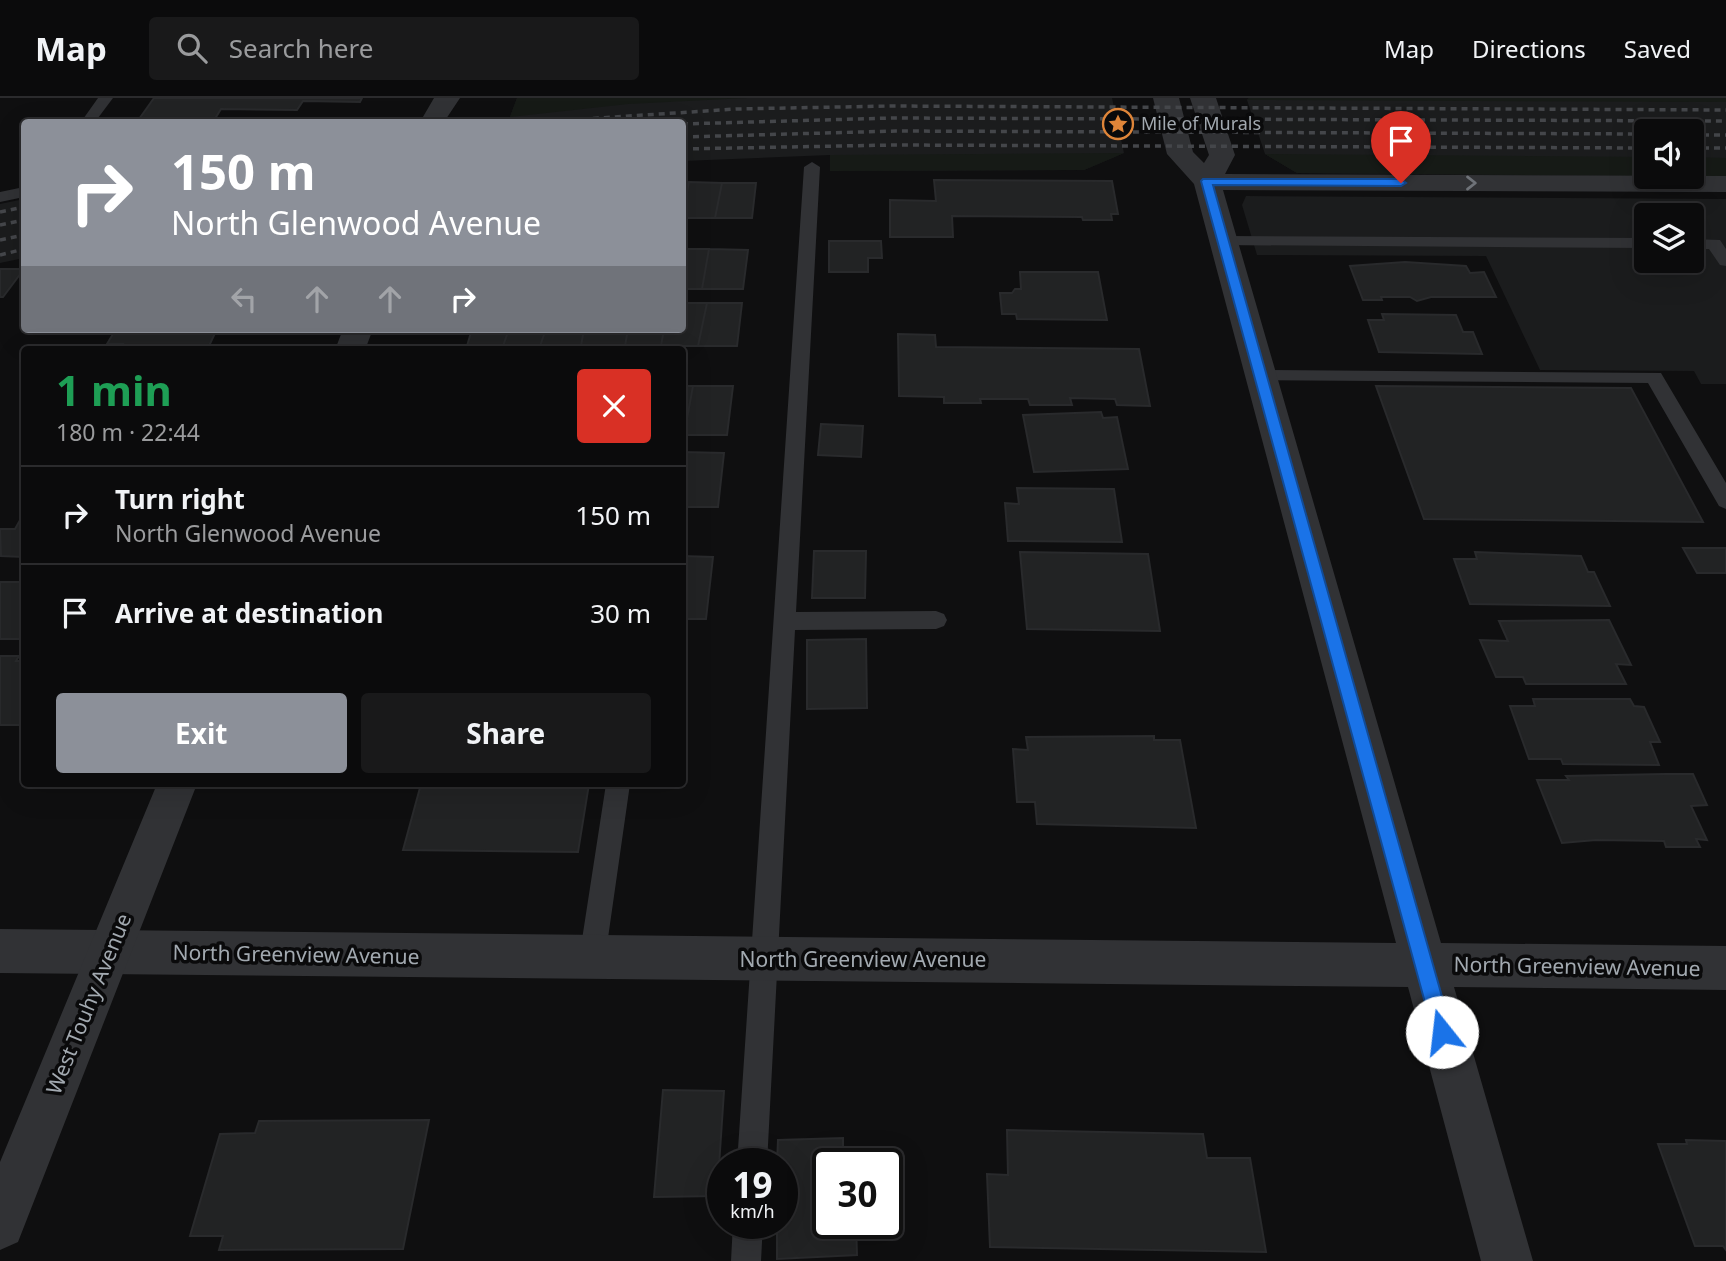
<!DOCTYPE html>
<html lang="en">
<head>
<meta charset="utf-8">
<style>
	body { margin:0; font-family:"Noto Sans",sans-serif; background:#19191a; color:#f1f3f6; height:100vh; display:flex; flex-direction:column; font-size:26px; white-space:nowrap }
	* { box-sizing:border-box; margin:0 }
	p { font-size:23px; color:#9a9b9d }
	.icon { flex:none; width:38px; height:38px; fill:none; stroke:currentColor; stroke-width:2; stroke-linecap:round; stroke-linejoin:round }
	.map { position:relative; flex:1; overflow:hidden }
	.side { position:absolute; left:21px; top:248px; width:665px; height:441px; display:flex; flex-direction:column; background:#0b0b0c; border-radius:7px; box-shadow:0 7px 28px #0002,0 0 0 2px #2b2b2d }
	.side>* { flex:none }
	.banner { position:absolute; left:21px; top:21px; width:665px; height:214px; border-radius:7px; box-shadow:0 7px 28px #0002,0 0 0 2px #2b2b2d; background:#8c9099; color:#fff; overflow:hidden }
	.fabs { position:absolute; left:1634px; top:21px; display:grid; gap:14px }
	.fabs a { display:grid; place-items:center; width:70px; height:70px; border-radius:7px; background:#0b0b0c; box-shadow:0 7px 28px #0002,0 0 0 2px #2b2b2d; font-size:35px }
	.speed { position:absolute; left:707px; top:1050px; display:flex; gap:14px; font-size:35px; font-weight:700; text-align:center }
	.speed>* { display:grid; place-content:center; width:91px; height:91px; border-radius:50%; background:#0b0b0c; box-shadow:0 7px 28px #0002,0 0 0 2px #2b2b2d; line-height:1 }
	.speed small { font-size:18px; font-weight:400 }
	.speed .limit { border:4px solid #111; border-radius:10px; background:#fff; color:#111 }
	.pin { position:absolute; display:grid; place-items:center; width:60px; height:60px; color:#fff; margin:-72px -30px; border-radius:50% 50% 50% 0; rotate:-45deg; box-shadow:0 0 7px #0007 }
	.pin .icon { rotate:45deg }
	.me { position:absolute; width:77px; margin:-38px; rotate:344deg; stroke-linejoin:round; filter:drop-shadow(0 0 5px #0008) }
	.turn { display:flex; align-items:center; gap:24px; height:147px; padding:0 35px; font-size:32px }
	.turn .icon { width:91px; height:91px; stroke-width:2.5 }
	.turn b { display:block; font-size:49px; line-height:60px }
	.lanes { display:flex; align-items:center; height:66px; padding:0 35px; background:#0003; justify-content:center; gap:35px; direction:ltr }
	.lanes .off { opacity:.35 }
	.round { display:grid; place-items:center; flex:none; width:74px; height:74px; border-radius:7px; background:#19191a }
	.overview { display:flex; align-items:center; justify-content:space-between; height:119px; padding:0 35px }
	h1 { font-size:42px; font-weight:700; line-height:52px; color:#1e9e55 }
	.action { display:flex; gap:14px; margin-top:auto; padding:14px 35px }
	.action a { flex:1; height:80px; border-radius:7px; background:#8c9099; color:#fff; font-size:28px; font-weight:700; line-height:80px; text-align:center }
	.action a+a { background:#19191a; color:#f1f3f6 }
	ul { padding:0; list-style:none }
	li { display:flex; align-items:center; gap:21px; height:98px; padding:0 35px; border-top:2px solid #2b2b2d }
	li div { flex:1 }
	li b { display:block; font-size:26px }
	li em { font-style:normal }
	header { display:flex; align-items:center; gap:42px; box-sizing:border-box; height:98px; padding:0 35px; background:#0b0b0c; border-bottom:2px solid #2b2b2d }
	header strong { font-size:33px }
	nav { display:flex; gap:38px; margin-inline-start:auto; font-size:24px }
	.search { width:490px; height:63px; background:#19191a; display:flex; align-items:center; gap:18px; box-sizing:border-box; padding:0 24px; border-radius:7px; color:#9a9b9d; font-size:26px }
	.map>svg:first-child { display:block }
	.built { fill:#1b1c1d; fill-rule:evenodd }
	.green { fill:#161a16 }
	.building { fill:#222324; stroke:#292a2c; stroke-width:2 }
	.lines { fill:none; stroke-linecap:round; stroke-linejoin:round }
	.service { fill:#313235; fill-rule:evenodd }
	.minor { fill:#313235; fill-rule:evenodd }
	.tertiary { fill:#313235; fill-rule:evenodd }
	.rail { stroke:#44464a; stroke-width:3.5; stroke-dasharray:6 5; stroke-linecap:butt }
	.oneway { stroke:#6f7379 }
	.route { fill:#1a73e8; stroke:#114b97; stroke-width:2 }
	.labels { text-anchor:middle; stroke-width:7; stroke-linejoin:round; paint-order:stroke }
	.far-poi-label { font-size:18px; fill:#a2a9b0; stroke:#0a0a0b; text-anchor:start }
	.street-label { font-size:21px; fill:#a2a9b0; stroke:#0a0a0b }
</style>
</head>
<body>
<header>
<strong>Map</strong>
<div class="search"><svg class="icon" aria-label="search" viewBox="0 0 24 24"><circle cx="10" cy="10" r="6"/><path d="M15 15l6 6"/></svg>Search here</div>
<nav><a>Map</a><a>Directions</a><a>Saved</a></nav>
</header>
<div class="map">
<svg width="1726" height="1163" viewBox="0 0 1726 1163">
	<rect width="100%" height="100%" fill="#0f0f10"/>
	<path class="built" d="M 517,0 L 1112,0 L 1124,55 L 1084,72 L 830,73 L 830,57 L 683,63 L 682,24 L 508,24 Z
		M 1249,0 L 1726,0 L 1726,79 L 1692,78 L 1692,33 L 1647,33 L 1647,78 L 1297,75 L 1265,56 L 1247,2 Z
		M 1246,98 L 1726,101 L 1726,286 L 1701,286 L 1694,273 L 1540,272 L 1486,158 L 1257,157 L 1242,107 ZM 1647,117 L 1692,117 L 1692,163 L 1647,163 Z
		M 24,101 L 24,160 L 0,165 L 0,106 Z"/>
	<path class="green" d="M 517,0 L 747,0 L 628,6 L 510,19 Z
		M 1249,0 L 1726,0 L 1726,4 L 1247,2 Z
		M 1124,55 L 1084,72 L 830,73 L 830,57 Z
		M 1265,56 L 1647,59 L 1647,78 L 1297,75 Z
		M 1692,59 L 1726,60 L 1726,79 L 1692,78 Z"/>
	<path class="building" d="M 154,0 L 362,0 L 360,4 L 303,3 L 297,12 L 221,11 L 213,24 L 137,24 Z
		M 934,82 L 1112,83 L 1118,116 L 1111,116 L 1112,122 L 1083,122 L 1082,119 L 952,118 L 953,139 L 890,139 L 890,102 L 936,103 Z
		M 689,84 L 722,85 L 715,120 L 682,120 Z
		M 722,85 L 756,85 L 752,120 L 715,120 Z
		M 829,143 L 881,143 L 882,160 L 868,160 L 868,174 L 829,174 Z
		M 682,151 L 709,151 L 702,191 L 682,191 Z
		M 709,151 L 748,152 L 743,191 L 702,191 Z
		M 1405,164 L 1466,168 L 1470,175 L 1484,174 L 1496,199 L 1431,199 L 1417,203 L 1410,199 L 1381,199 L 1382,202 L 1363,202 L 1350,168 Z
		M 0,171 L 24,171 L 3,199 L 0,199 Z
		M 1020,174 L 1098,174 L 1107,222 L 1017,221 L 1016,216 L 1002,216 L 1000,195 L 1012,195 L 1015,191 L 1021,191 Z
		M 682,205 L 707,205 L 698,248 L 661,248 L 664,231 L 682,231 Z
		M 707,205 L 742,205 L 737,248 L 698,248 Z
		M 1382,216 L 1456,217 L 1463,234 L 1473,234 L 1482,256 L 1379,254 L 1368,222 L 1384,222 Z
		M 116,231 L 217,231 L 209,248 L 122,249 L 123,246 L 107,246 Z
		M 472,231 L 509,231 L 503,248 L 467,248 Z
		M 509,231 L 546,231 L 540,248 L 503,248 Z
		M 546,231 L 584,231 L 581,248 L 540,248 Z
		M 584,231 L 628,231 L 625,248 L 581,248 Z
		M 628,231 L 664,231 L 661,248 L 625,248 Z
		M 898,236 L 935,237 L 936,249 L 1139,251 L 1150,308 L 1117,307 L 1115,301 L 1070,300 L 1072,307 L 1030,307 L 1028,301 L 980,301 L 981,305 L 944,305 L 944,299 L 899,298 Z
		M 682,288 L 693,288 L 684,337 L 682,337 Z
		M 693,288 L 733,288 L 727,337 L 684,337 Z
		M 1376,288 L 1631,290 L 1703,424 L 1424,421 Z
		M 1101,314 L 1103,320 L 1117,319 L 1128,371 L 1034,374 L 1023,317 Z
		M 821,326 L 863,328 L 861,359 L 818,357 Z
		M 682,354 L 724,355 L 718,409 L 682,409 Z
		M 1017,390 L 1114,391 L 1122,444 L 1008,443 L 1005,405 L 1019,406 Z
		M 24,415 L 24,459 L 1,458 L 0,431 L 15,431 Z
		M 1683,450 L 1726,450 L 1726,475 L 1697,475 Z
		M 814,453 L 866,453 L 865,500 L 812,500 Z
		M 1020,454 L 1148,456 L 1160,533 L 1027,531 Z
		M 1475,454 L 1581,458 L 1588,474 L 1594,474 L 1610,508 L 1470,506 L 1454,461 L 1477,461 Z
		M 682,458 L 713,459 L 706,521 L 682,521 Z
		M 0,484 L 24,484 L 24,541 L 0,541 Z
		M 1609,522 L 1631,567 L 1616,566 L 1626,586 L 1526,586 L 1523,579 L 1496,579 L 1480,542 L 1508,543 L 1499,523 Z
		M 866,541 L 867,610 L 807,611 L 807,542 Z
		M 0,558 L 19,558 L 16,563 L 24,563 L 24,627 L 0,627 Z
		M 1533,601 L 1630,601 L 1634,608 L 1644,609 L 1660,644 L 1650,644 L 1659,667 L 1563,666 L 1561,661 L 1529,661 L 1510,608 L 1535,608 Z
		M 1154,638 L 1154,642 L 1180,642 L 1196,730 L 1037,726 L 1035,704 L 1017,704 L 1013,651 L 1028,652 L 1026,639 Z
		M 1665,676 L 1693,676 L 1707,707 L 1691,708 L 1707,742 L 1696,741 L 1700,749 L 1666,749 L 1664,743 L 1596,742 L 1562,745 L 1537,682 L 1569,682 L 1566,678 Z
		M 421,686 L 589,686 L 578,754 L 403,752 Z
		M 663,992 L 724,993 L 717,1098 L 654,1099 Z
		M 429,1022 L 403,1151 L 219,1152 L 223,1138 L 190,1138 L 220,1036 L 255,1035 L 259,1023 Z
		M 1007,1032 L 1203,1036 L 1207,1060 L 1250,1060 L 1266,1154 L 990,1149 L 987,1076 L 1008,1077 Z
		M 843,1040 L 843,1066 L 828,1066 L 828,1125 L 856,1125 L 857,1157 L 777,1161 L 777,1125 L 782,1125 L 782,1066 L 777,1066 L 778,1042 Z
		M 1686,1042 L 1726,1043 L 1726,1152 L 1723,1148 L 1695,1148 L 1658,1046 L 1687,1046 Z"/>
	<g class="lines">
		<path class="service" d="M 98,0 L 113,0 L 95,24 L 81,24 Z
			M 812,64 L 820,69 L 796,514 L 936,513 L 944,516 L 947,522 L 944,528 L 936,531 L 795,532 L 767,1066 L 737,1066 L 804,69 Z
			M 24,89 L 24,99 L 0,104 L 0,94 Z
			M 1223,138 L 1647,140 L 1647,150 L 1217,147 L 1215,143 Z
			M 1692,141 L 1720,142 L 1726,151 L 1726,168 L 1720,167 L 1709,151 L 1692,151 Z
			M 1260,272 L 1661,275 L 1726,385 L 1726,411 L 1719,408 L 1648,285 L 1253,282 L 1251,278 L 1253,274 Z
			M 606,686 L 630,686 L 605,861 L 601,870 L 592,874 L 583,870 L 579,861 Z
			M 733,1125 L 763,1125 L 761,1163 L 731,1163 Z"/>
		<path class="minor" d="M 1153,0 L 1179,0 L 1193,54 L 1204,65 L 1209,57 L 1190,0 L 1216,0 L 1235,57 L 1225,76 L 1726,78 L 1726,94 L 1223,92 L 1441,845 L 1726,848 L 1726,892 L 1454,889 L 1533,1163 L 1481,1163 L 1408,889 L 0,875 L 0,831 L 1396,845 L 1194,86 L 1167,56 Z"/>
		<path class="tertiary" d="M 434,0 L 460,0 L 444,24 L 420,24 Z
			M 343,231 L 373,231 L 365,252 L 335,252 Z
			M 157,686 L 197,686 L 18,1144 L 0,1152 L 0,1064 Z"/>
		<path class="rail" d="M 538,24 L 736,11 L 891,8 L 1726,12
			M 682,26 L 891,20 L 1726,23
			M 1692,37 L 1726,37
			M 682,39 L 896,33 L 1647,36
			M 1692,50 L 1726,50
			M 682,51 L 893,47 L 1647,50
			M 0,114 L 24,109
			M 0,127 L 24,122
			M 0,142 L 24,137
			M 0,157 L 24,151"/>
	</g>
	<defs><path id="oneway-chevron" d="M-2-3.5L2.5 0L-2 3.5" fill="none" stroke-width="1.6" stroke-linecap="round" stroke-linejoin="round" transform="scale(1.75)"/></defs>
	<use class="oneway" href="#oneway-chevron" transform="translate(1471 85)"/>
	<path class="route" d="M 1203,81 L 1401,81 L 1406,85 L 1401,88 L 1213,87 L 1452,934 L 1449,940 L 1442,943 L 1436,940 L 1433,934 L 1201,83 Z"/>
	<defs>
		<g id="sight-ring" transform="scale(1.575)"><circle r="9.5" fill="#0a0a0b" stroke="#df8539" stroke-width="1.5"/><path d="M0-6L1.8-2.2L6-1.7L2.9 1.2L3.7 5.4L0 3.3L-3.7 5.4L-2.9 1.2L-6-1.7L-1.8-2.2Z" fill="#df8539"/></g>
	</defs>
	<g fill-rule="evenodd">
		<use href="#sight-ring" x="1118" y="26"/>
	</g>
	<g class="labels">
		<g class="far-poi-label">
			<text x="1141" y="32">Mile of Murals</text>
		</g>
		<g class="street-label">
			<text transform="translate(296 857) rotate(1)" y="7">North Greenview Avenue</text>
			<text x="863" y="869">North Greenview Avenue</text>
			<text transform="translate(1577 869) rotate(1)" y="7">North Greenview Avenue</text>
			<text transform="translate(89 906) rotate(-68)" y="7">West Touhy Avenue</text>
		</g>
	</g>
</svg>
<div class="fabs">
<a><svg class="icon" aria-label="sound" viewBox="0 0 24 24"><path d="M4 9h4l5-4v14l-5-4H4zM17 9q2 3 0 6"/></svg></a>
<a><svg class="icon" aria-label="layers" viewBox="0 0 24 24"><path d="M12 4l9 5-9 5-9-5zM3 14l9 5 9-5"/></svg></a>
</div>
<div class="speed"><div>19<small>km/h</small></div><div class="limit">30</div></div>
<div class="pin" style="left:1401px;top:85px;background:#d93025"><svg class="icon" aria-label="arrive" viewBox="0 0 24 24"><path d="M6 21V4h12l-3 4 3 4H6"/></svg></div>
<svg class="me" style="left:1442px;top:934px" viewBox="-20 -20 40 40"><circle r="19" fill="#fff"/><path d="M0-13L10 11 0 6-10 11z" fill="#1a73e8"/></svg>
<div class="banner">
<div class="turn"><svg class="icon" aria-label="right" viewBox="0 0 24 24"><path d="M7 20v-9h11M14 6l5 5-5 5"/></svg><div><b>150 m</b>North Glenwood Avenue</div></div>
<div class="lanes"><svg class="icon off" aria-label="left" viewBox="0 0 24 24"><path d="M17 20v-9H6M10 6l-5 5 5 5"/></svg><svg class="icon off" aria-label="ahead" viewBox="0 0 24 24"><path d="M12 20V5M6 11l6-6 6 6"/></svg><svg class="icon off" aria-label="ahead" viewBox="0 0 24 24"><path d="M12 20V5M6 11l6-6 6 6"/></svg><svg class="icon" aria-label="right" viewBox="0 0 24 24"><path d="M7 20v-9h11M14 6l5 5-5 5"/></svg></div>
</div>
<section class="side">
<div class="overview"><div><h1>1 min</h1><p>180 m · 22:44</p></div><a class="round" style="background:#d93025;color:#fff"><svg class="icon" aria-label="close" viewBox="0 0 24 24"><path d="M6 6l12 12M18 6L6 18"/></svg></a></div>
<ul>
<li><svg class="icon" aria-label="right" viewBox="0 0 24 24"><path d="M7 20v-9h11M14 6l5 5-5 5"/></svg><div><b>Turn right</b><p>North Glenwood Avenue</p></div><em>150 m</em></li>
<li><svg class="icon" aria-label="arrive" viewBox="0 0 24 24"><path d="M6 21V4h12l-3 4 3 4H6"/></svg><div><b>Arrive at destination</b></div><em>30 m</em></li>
</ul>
<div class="action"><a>Exit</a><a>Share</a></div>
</section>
</div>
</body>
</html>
